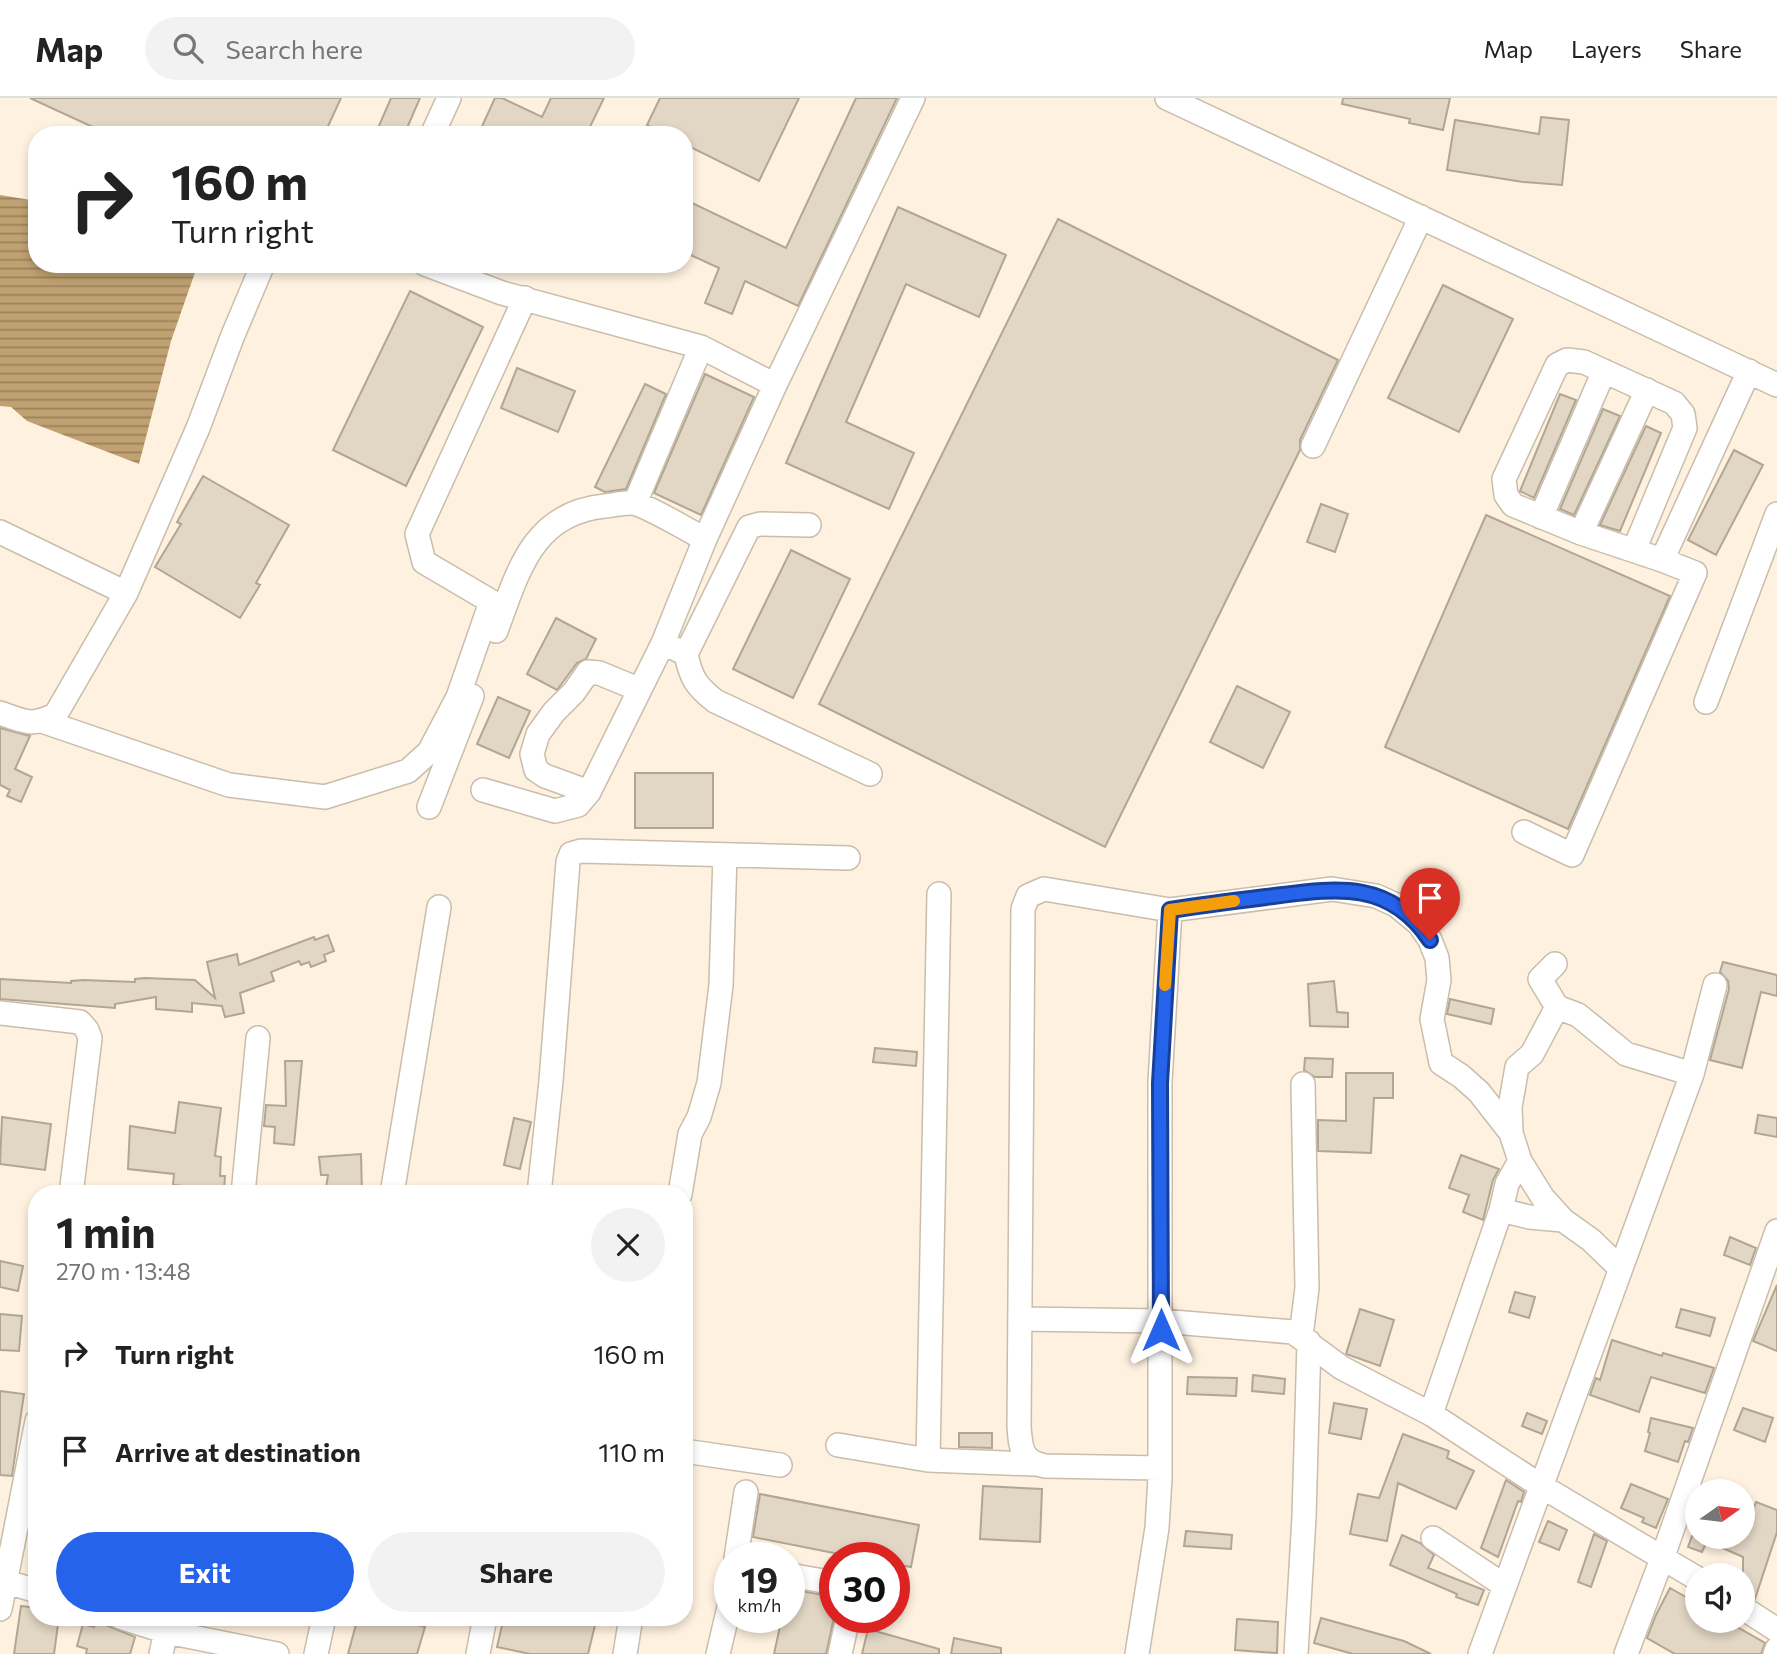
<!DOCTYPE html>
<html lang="en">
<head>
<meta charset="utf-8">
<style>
	body { margin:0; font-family:Commissioner,sans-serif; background:#f2f2f2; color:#222; height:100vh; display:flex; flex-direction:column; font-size:26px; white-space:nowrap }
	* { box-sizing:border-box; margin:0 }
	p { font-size:23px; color:#767676 }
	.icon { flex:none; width:38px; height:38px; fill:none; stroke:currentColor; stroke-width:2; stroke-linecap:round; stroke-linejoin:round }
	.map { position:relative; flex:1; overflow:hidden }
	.sheet { position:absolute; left:28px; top:1087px; width:665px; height:441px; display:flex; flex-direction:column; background:#fff; border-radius:28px; box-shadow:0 4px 10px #0003 }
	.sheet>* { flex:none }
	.banner { position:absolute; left:28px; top:28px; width:665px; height:147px; border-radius:28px; box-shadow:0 4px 10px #0003; background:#fff; color:#222; overflow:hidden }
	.needle { width:46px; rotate:76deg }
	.tools { position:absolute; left:1685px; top:1381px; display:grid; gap:14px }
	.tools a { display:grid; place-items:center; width:70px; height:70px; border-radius:50%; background:#fff; box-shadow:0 4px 10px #0003; font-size:35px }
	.speed { position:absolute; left:714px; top:1444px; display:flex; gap:14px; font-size:35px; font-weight:700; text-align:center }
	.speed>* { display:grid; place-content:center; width:91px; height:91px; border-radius:50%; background:#fff; box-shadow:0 4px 10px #0003; line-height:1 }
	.speed small { font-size:18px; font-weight:400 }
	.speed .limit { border:10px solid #d22; background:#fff; color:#111 }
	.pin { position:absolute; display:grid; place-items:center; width:60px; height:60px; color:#fff; margin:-72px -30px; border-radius:50% 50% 50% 0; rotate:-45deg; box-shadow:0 0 7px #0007 }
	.pin .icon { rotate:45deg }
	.me { position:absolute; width:77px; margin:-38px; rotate:0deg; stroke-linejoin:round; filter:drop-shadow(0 0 5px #0008) }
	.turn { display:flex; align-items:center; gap:24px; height:147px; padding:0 28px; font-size:32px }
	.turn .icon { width:91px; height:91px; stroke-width:2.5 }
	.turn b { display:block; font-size:49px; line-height:60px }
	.round { display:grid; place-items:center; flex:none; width:74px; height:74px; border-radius:37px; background:#f2f2f2 }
	.overview { display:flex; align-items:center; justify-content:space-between; height:119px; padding:0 28px }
	h1 { font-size:42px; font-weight:700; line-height:52px }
	.cta { display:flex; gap:14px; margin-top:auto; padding:14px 28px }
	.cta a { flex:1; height:80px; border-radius:42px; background:#2563eb; color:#fff; font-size:28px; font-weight:700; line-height:80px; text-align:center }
	.cta a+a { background:#f2f2f2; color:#222 }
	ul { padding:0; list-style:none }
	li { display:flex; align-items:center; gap:21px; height:98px; padding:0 28px }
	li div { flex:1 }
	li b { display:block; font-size:26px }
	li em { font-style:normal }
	header { display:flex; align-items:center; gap:42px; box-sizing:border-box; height:98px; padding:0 35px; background:#fff; border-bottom:2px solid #e0e0e0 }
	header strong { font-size:33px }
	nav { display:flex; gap:38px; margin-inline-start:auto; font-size:24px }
	.search { width:490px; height:63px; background:#f2f2f2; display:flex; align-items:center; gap:18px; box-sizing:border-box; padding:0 24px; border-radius:38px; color:#767676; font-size:26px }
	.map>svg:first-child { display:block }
	.water { fill:url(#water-rules) }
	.building { fill:#e2d6c4; stroke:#b1a594; stroke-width:2 }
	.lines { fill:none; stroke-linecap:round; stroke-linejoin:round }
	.minor-casing { stroke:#c9bdab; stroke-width:26 }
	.minor { stroke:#fff; stroke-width:23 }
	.route-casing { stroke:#184099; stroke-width:18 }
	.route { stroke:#2563eb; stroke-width:12 }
	.slow { stroke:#f59e0b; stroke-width:12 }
</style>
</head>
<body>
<header>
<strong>Map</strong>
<div class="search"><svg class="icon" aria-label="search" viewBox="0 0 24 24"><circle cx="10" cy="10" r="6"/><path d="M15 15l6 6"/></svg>Search here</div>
<nav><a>Map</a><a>Layers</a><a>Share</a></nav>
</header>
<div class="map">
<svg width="1777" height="1556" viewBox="0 0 1777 1556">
	<defs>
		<pattern id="water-rules" width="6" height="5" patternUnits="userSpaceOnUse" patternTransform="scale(1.75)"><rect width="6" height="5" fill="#c0a172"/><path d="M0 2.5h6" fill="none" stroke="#9b825c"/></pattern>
	</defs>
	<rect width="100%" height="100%" fill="#fef1df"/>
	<path class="water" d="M 0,97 L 37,103 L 37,166 L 198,166 L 171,243 L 139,366 L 27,323 L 11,309 L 0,308 Z"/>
	<path class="building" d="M 30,0 L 341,0 L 324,37 L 110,37 Z
		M 391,0 L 420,0 L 404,37 L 375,37 Z
		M 495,0 L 502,0 L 542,19 L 551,0 L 604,0 L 586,37 L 478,37 Z
		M 660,0 L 799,0 L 759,83 L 684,46 L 684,37 L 666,37 L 647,27 Z
		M 856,0 L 897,0 L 798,208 L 745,183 L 732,216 L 705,205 L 719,170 L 684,154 L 684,101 L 786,150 Z
		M 1343,0 L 1450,0 L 1443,32 L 1409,25 L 1410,21 L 1342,6 Z
		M 1541,19 L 1569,22 L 1562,87 L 1523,84 L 1447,72 L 1455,22 L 1539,36 Z
		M 898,109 L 1006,157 L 979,219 L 906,186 L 846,324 L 914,355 L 889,411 L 786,365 Z
		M 1058,121 L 1338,262 L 1300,342 L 1300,352 L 1105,749 L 819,606 Z
		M 1443,187 L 1513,221 L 1459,334 L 1388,300 Z
		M 410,193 L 483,229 L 406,388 L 333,352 Z
		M 517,270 L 575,293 L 558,334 L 501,310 Z
		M 705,276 L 754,299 L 701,417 L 654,395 Z
		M 645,286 L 666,296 L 626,391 L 605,394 L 595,389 Z
		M 1560,296 L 1576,302 L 1534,400 L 1520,393 Z
		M 1603,311 L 1620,318 L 1574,417 L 1560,411 Z
		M 1646,328 L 1661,335 L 1620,433 L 1600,427 Z
		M 1734,352 L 1763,367 L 1716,457 L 1688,442 Z
		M 203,378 L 289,427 L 256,485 L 260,487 L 240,520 L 155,469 L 181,426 L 177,424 Z
		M 1321,406 L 1348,416 L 1335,454 L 1307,444 Z
		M 1486,417 L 1670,498 L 1568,731 L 1385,649 Z
		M 791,452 L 850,481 L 793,600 L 733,571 Z
		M 556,520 L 596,541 L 586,561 L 577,565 L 557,592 L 527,576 Z
		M 1237,588 L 1290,614 L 1263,670 L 1210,644 Z
		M 498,599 L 530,613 L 509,660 L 477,646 Z
		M 0,630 L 30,638 L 15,671 L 32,679 L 21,704 L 7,698 L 10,692 L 0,687 Z
		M 635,675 L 713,675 L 713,730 L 635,730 Z
		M 328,837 L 334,853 L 324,857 L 326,863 L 311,869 L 309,864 L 301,867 L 299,863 L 271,874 L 274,883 L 240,895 L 244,915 L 225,919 L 222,908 L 192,905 L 192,914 L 156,911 L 156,899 L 115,906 L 115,910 L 0,901 L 0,881 L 71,885 L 71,883 L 83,882 L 135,884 L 135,881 L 145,880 L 195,882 L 215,900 L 207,864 L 237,856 L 239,867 L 314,839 L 315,842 Z
		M 1723,864 L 1777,877 L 1777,898 L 1761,894 L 1742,970 L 1710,962 L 1729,891 L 1728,883 L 1720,874 Z
		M 1334,883 L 1337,914 L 1348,915 L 1348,929 L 1310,928 L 1308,886 Z
		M 1450,901 L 1494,911 L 1491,926 L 1447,916 Z
		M 875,950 L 917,954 L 916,968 L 873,964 Z
		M 1305,960 L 1333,961 L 1332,979 L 1315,979 L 1304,972 Z
		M 285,963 L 302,963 L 294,1047 L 274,1045 L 275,1029 L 264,1028 L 266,1007 L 286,1008 Z
		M 1346,975 L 1393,975 L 1393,1000 L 1374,1000 L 1371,1055 L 1318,1053 L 1318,1022 L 1346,1023 Z
		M 179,1004 L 221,1010 L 215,1058 L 221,1059 L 220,1078 L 225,1078 L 224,1092 L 173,1087 L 174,1076 L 128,1071 L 130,1028 L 175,1035 Z
		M 1758,1017 L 1777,1020 L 1777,1039 L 1755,1035 Z
		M 2,1019 L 51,1026 L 45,1072 L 0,1066 Z
		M 514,1020 L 531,1024 L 520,1071 L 504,1067 Z
		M 361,1056 L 362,1096 L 325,1096 L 328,1077 L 321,1077 L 319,1059 Z
		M 1461,1057 L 1499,1071 L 1493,1082 L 1483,1122 L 1463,1114 L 1469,1097 L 1449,1090 Z
		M 1730,1139 L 1756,1150 L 1750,1167 L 1724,1157 Z
		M 0,1163 L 23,1168 L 18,1193 L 0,1189 Z
		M 1777,1187 L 1777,1253 L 1753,1243 Z
		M 1515,1194 L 1535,1199 L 1529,1220 L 1509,1214 Z
		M 1360,1211 L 1394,1222 L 1380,1268 L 1346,1256 Z
		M 1681,1211 L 1715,1220 L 1710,1238 L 1676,1229 Z
		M 0,1216 L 22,1218 L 19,1253 L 0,1252 Z
		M 1612,1242 L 1662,1258 L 1663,1255 L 1714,1270 L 1705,1295 L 1651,1279 L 1639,1314 L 1590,1297 L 1596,1280 L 1600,1282 Z
		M 1253,1277 L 1285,1281 L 1284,1296 L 1252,1293 Z
		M 1188,1279 L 1237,1280 L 1236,1298 L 1187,1296 Z
		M 0,1293 L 24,1296 L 12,1378 L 0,1377 Z
		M 1334,1305 L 1367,1311 L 1361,1341 L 1329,1335 Z
		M 1743,1310 L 1773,1320 L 1765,1344 L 1734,1332 Z
		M 1527,1315 L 1547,1323 L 1542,1336 L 1522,1328 Z
		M 1651,1320 L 1693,1330 L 1688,1344 L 1685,1343 L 1678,1364 L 1645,1353 L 1650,1335 L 1648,1334 Z
		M 959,1335 L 992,1335 L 992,1350 L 959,1349 Z
		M 1403,1336 L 1449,1353 L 1447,1360 L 1474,1373 L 1456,1411 L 1398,1385 L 1387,1443 L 1350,1436 L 1358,1396 L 1379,1400 Z
		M 1506,1382 L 1524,1394 L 1521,1404 L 1518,1403 L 1498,1459 L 1481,1450 Z
		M 1631,1386 L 1668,1401 L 1656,1430 L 1642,1424 L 1644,1420 L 1621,1410 Z
		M 983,1388 L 1042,1391 L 1040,1444 L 980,1441 Z
		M 760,1396 L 919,1427 L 911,1469 L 894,1466 L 894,1460 L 859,1460 L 753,1439 Z
		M 1756,1404 L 1777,1412 L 1777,1434 L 1755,1501 L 1743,1496 L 1743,1459 L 1707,1443 L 1702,1454 L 1688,1449 L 1692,1438 L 1743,1438 L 1743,1411 L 1752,1415 Z
		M 1548,1423 L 1567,1432 L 1559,1452 L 1539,1444 Z
		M 1186,1433 L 1232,1437 L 1231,1451 L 1184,1448 Z
		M 1594,1436 L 1607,1443 L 1591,1489 L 1578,1484 Z
		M 1402,1437 L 1420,1445 L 1434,1457 L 1428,1470 L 1484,1492 L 1478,1507 L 1456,1499 L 1457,1496 L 1390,1467 Z
		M 1670,1490 L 1698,1506 L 1698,1522 L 1725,1522 L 1765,1545 L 1761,1556 L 1675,1556 L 1647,1540 L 1656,1517 Z
		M 789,1491 L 835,1499 L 835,1515 L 826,1556 L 774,1556 L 782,1519 L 789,1519 Z
		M 21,1508 L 37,1510 L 37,1519 L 59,1519 L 54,1556 L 14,1556 Z
		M 358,1519 L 388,1519 L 425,1529 L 417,1556 L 348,1556 Z
		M 504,1519 L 597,1519 L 588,1556 L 530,1556 L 497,1549 Z
		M 1321,1520 L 1404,1543 L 1431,1556 L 1353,1556 L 1314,1545 Z
		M 1237,1521 L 1278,1524 L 1277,1555 L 1235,1552 Z
		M 96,1523 L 135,1539 L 130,1556 L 86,1556 L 87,1551 L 77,1548 L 83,1526 L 94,1529 Z
		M 868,1531 L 939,1551 L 939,1556 L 862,1556 Z
		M 954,1540 L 1001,1550 L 1001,1556 L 951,1556 Z"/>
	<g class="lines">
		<g class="minor-casing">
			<path id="minor" d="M 1167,0 L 1777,287
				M 432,37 L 449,0
				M 425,166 L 502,195 L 701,249 L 775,287
				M 1313,348 L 1421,119
				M 635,405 L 701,249
				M 1541,419 L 1604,273
				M 0,434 L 126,495
				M 1581,435 L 1647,292
				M 1634,452 L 1685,330 L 1683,316 L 1674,305 L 1584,264 L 1567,262 L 1557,267 L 1504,381 L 1506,397 L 1513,407 L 1581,435 L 1662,462 L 1749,273
				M 504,511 L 424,464 L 417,436 L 525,200
				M 496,533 C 518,474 532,415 605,408 C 615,407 629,403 637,406 C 661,415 683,430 705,441
				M 663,545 L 686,556 C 691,580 696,588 715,603 L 870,676
				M 686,556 L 749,429 L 760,426 L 809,427
				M 1706,604 L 1777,416
				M 0,615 C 25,624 32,629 56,616 L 126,495 L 198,330 L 233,237 L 263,166
				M 42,623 L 229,687 L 325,699 L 408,673 L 429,654 L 458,599 L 491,504
				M 483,692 L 555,713 L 578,707 L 589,694 L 663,545 L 705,441 L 775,287 L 913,0
				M 589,694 L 545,678 L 536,672 L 532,656 L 538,636 L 554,614 L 574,594 L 588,574 L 599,575 L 638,591
				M 429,709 L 472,598
				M 1524,734 L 1572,757 L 1695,475 L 1662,462
				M 1555,866 L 1540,881 L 1557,909 L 1578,917 L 1626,956 L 1692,976
				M 0,915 L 80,924 L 87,932 L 90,940 L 71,1096
				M 1520,1063 L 1543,1100 L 1563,1122
				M 243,1096 L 258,940
				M 392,1096 L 439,809
				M 539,1096 L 551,983 L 568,764 L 571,756 L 581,753 L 848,760
				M 680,1096 L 690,1036 L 699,1019 L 709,985 L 721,887 L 725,757
				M 1501,1112 L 1529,1119 L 1563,1122 L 1591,1142 L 1620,1170
				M 1020,1221 L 1161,1223 L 1293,1234 L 1342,1270 L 1431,1316 L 1541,1388 L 1698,1481
				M 1301,1238 L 1307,1190 L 1303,986
				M 1431,1316 L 1501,1112 L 1507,1086 L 1520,1063 L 1511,1035 L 1510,1009 L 1517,969 L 1532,956 L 1557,909
				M 838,1347 L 928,1362 L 1034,1366
				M 684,1353 L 780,1367
				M 928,1362 L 939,796
				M 1160,1370 L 1045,1368 C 1021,1363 1021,1351 1019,1329 L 1023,811 L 1028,798 L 1044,791 L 1170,812
				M 1433,1440 L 1505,1488
				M 736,1460 L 746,1394
				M 789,1477 L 835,1485
				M 0,1482 L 37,1493
				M 1743,1510 L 1777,1532
				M 0,1511 L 37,1323
				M 120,1519 L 167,1534 L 277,1556
				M 161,1556 L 169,1519
				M 316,1556 L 324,1519
				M 478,1556 L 485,1519
				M 625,1556 L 631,1519
				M 718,1556 L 730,1505
				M 840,1556 L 848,1519
				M 1137,1556 L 1157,1430 L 1160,1380 L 1160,984 L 1170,812 L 1332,791 L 1376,798 L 1396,807 L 1419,826 L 1430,842 L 1437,860 L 1439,882 L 1432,921 L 1441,965 L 1461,978 L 1479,994 L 1511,1035
				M 1296,1556 L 1304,1419 L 1309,1244
				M 1480,1556 L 1692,976 L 1715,887
				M 1626,1556 L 1663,1458 L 1777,1133
				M 1775,1556 L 1777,1551"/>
		</g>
		<use href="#minor" class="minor"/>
	</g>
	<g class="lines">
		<g class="route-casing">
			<path id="route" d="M 1161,1232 L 1160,985 L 1170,812 C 1202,807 1234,803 1266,799 C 1331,791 1388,779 1430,842"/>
		</g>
		<use href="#route" class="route"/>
		<path class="slow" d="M 1165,887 L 1170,812 L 1234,803"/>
	</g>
</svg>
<div class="tools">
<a><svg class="needle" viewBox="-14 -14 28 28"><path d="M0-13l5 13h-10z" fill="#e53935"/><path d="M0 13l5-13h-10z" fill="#767676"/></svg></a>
<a><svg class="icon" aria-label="sound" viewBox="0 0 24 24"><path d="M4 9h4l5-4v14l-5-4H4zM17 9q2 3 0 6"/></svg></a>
</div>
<div class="speed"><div>19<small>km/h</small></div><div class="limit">30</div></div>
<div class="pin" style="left:1430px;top:842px;background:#d93025"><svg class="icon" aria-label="arrive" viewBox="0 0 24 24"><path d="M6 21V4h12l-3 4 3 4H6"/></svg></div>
<svg class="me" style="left:1161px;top:1232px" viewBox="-20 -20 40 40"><path d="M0-17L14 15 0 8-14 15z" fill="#2563eb" stroke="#fff" stroke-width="4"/></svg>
<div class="banner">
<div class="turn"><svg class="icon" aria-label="right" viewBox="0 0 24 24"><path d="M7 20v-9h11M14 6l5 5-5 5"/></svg><div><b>160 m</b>Turn right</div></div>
</div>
<section class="sheet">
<div class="overview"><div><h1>1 min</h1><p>270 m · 13:48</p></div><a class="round"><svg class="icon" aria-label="close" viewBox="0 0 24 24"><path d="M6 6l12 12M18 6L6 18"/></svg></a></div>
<ul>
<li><svg class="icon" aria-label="right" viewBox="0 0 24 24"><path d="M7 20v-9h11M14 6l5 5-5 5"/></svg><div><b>Turn right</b></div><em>160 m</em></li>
<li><svg class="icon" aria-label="arrive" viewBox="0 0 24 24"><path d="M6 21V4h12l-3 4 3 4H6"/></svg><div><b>Arrive at destination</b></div><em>110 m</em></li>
</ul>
<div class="cta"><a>Exit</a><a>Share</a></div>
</section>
</div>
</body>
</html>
